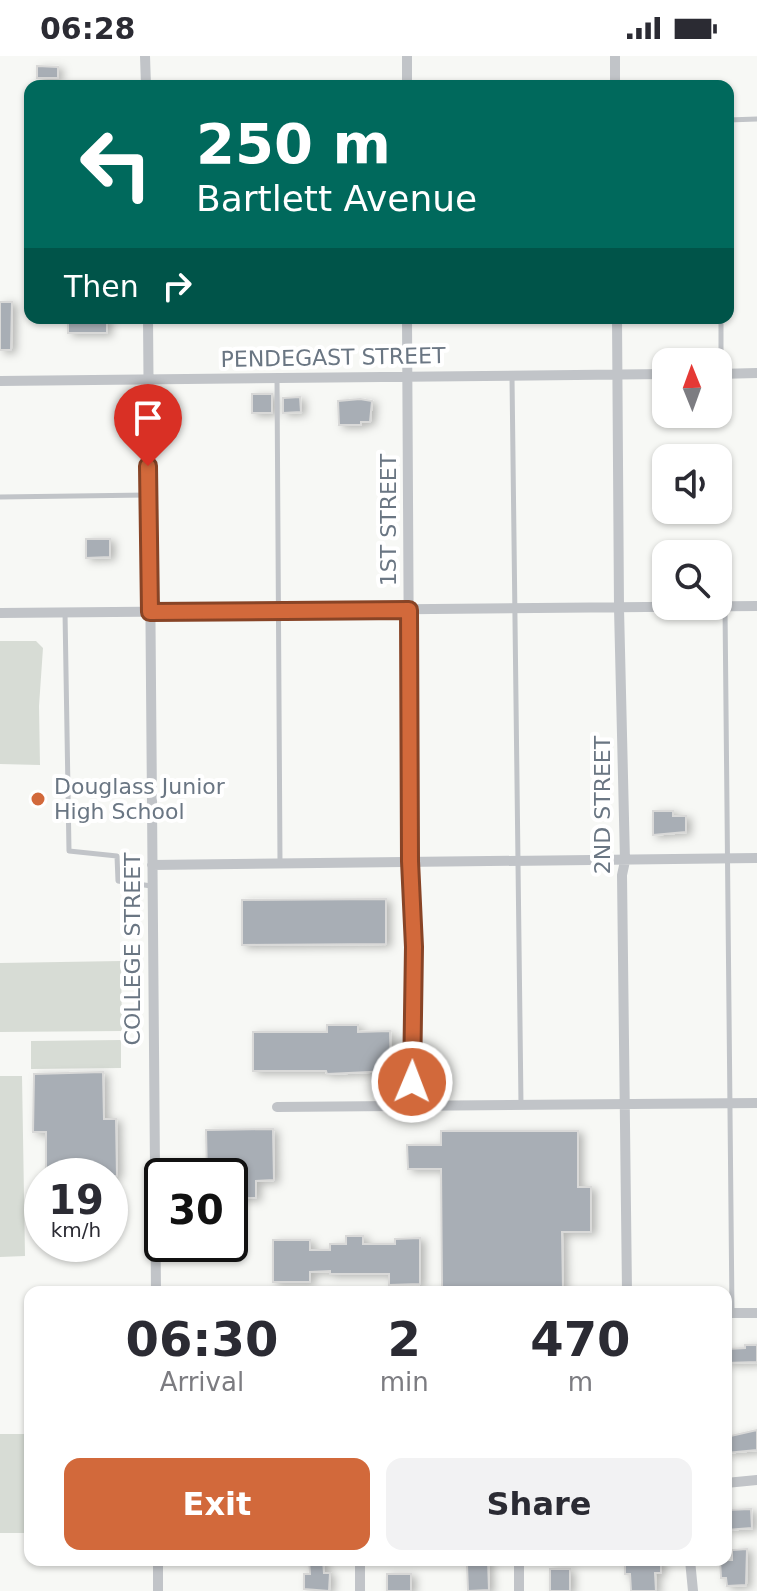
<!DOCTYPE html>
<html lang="en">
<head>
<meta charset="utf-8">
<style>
	body { margin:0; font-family:"DejaVu Sans",sans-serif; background:#f2f2f3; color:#2b2b33; height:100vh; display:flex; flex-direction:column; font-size:30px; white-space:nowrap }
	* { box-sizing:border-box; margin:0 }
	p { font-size:26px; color:#7c7c81 }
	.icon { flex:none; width:44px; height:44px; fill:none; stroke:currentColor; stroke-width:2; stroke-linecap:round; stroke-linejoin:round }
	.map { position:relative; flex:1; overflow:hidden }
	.details { position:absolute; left:24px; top:1230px; width:708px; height:280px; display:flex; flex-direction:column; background:#fff; border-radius:16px; box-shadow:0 2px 6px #0004 }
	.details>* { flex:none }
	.banner { position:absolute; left:24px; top:24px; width:710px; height:244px; border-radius:16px; box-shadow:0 2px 6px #0004; background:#00695c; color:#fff; overflow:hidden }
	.needle { width:52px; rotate:359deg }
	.tools { position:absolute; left:652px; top:292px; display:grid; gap:16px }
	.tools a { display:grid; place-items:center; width:80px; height:80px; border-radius:16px; background:#fff; box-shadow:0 2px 6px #0004; font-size:40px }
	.speed { position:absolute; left:24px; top:1102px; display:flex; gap:16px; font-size:40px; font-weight:700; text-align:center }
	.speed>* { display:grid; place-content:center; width:104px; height:104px; border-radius:50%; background:#fff; box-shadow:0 2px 6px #0004; line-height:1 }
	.speed small { font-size:20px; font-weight:400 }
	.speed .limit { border:4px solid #111; border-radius:12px; background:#fff; color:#111 }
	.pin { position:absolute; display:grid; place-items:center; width:68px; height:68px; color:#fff; margin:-82px -34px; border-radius:50% 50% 50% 0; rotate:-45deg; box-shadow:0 0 8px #0007 }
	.pin .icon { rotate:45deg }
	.me { position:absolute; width:88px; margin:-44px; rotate:1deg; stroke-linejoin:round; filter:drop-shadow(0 0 6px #0008) }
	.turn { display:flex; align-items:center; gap:28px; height:168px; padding:0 40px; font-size:36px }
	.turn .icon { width:104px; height:104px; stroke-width:2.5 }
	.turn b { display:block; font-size:56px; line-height:68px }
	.then { display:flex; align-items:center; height:76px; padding:0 40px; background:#0003; gap:16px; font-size:30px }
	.eta { display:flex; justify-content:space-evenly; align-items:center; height:136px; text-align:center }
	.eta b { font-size:48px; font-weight:700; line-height:56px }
	.action { display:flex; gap:16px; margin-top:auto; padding:16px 40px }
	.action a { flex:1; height:92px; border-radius:16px; background:#d2693b; color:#fff; font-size:32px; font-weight:700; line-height:92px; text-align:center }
	.action a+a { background:#f2f2f3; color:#2b2b33 }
	.status { display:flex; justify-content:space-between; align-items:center; height:56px; padding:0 40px; background:#fff; direction:ltr }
	.status svg { height:22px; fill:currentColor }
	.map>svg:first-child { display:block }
	.green { fill:#d7dcd5 }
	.building { fill:#a8aeb5; stroke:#d9d9d8; stroke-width:2; filter:url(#shadow) }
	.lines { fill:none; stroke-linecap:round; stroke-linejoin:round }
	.lane { stroke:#c1c4c8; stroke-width:5 }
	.street { stroke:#c1c4c8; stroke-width:10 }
	.route-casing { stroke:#884426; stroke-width:20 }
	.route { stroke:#d2693b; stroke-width:14 }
	.poi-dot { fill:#d2693b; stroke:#fff; stroke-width:3 }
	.labels { text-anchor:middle; stroke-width:8; stroke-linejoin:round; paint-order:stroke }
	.street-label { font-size:22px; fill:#6a7683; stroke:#fff }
	.poi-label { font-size:22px; fill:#6a7683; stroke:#fff; text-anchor:start }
</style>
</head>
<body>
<div class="status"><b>06:28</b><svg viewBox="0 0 49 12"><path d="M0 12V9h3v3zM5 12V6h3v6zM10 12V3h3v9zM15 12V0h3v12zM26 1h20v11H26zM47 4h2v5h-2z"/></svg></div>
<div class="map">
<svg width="757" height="1535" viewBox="0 0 757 1535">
	<defs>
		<filter id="shadow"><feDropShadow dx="4.5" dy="2.5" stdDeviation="4" flood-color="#0004"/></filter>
	</defs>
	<rect width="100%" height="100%" fill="#f7f8f5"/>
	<path class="green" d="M 36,585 L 43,592 L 39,650 L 40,709 L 0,708 L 0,585 Z
		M 121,905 L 122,975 L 0,976 L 0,907 Z
		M 121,984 L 121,1012 L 31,1013 L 31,985 Z
		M 0,1020 L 22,1020 L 25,1200 L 0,1201 Z
		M 0,1378 L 30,1378 L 30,1477 L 0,1477 Z"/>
	<path class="building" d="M 37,10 L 58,11 L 58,22 L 37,22 Z
		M 0,246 L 12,246 L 11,294 L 0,294 Z
		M 79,262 L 107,262 L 107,277 L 68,277 L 68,264 L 79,264 Z
		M 252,338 L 272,338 L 272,357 L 252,357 Z
		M 300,341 L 301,356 L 283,357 L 283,342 Z
		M 360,343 L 372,345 L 370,366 L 361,366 L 361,369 L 339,369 L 338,345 Z
		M 86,483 L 110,483 L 110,501 L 86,502 Z
		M 653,755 L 673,755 L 673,760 L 686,760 L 686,776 L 653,779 Z
		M 386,843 L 386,888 L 242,889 L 242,844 Z
		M 327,969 L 358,969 L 358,976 L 390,975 L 391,1015 L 327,1018 L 326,1015 L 253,1015 L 253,976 L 327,976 Z
		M 103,1016 L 104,1063 L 116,1063 L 117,1120 L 46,1120 L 46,1076 L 33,1076 L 34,1018 Z
		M 273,1073 L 274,1124 L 256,1125 L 256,1142 L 230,1142 L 230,1120 L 207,1120 L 206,1074 Z
		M 441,1075 L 578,1075 L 578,1131 L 591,1131 L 591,1176 L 562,1176 L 563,1233 L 442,1234 L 441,1113 L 408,1113 L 407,1089 L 441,1089 Z
		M 346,1180 L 363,1180 L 363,1188 L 395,1188 L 395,1183 L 420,1182 L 420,1228 L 389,1229 L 389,1218 L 330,1218 L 330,1215 L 310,1216 L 310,1226 L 273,1226 L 273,1184 L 310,1184 L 310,1194 L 330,1194 L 330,1188 L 346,1188 Z
		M 745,1289 L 757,1289 L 757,1306 L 726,1307 L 726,1293 L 745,1292 Z
		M 757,1374 L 757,1394 L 726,1397 L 726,1381 Z
		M 751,1453 L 752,1472 L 726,1474 L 726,1454 Z
		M 747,1493 L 746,1529 L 727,1530 L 726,1522 L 721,1522 L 720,1504 L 732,1504 L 732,1494 Z
		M 309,1504 L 323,1504 L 324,1517 L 330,1517 L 329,1535 L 304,1533 L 304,1518 L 310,1518 Z
		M 470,1504 L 488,1504 L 489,1534 L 468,1535 L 467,1509 L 470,1509 Z
		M 625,1504 L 661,1504 L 661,1517 L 655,1517 L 656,1535 L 631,1535 L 630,1518 L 625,1518 Z
		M 550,1513 L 570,1513 L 570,1535 L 550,1535 Z
		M 387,1518 L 411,1518 L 411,1535 L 387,1535 Z"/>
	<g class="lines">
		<path class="lane" d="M 728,64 L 757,63
			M 721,262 L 721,317
			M 512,321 L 521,1049
			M 277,322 L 280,807
			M 0,441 L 148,439
			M 725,551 L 732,1256
			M 65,556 L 69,795 L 117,800 L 118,825 L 151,830"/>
		<path class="street" d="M 145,0 L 146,30
			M 407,0 L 407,30
			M 615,0 L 615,30
			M 148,262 L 156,1236
			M 407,262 L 410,805 L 414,891 L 413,1050
			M 617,262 L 619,552 L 625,805 L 622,819 L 627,1236
			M 718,318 L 757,317
			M 0,325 L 666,318
			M 0,557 L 757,550
			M 152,809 L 757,802
			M 277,1051 L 757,1047
			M 726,1257 L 757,1257
			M 726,1427 L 757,1424
			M 158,1504 L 158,1535
			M 360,1504 L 360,1535
			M 519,1504 L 519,1535
			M 690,1504 L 693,1535"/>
	</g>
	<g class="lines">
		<g class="route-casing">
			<path id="route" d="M 148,410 L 150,556 L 409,554 L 410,805 L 414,891 L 412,1026"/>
		</g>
		<use href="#route" class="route"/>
	</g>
	<circle class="poi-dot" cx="38" cy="743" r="8"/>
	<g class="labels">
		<g class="street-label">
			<text transform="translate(333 301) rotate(-1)" y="8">PENDEGAST STREET</text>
			<text transform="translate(388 464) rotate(-90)" y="8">1ST STREET</text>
			<text transform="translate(602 749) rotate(-90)" y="8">2ND STREET</text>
			<text transform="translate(132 893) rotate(-90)" y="8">COLLEGE STREET</text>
		</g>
		<g class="poi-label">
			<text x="54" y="738">Douglass Junior<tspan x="54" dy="25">High School</tspan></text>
		</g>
	</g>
</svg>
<div class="tools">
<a><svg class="needle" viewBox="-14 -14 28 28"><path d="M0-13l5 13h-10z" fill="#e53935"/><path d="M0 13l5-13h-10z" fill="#7c7c81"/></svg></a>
<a><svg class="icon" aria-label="sound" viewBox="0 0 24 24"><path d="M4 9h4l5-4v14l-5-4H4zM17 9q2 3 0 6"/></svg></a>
<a><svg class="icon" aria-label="search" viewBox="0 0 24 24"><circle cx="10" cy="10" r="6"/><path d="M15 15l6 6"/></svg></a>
</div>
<div class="speed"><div>19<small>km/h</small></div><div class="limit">30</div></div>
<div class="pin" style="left:148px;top:410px;background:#d93025"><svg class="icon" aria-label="arrive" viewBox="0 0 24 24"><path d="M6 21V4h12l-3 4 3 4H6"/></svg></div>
<svg class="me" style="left:412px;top:1026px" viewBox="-20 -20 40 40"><circle r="17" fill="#d2693b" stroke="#fff" stroke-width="3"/><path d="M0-11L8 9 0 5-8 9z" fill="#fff"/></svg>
<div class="banner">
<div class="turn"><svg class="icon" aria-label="left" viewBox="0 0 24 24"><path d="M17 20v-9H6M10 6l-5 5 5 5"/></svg><div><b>250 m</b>Bartlett Avenue</div></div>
<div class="then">Then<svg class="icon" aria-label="right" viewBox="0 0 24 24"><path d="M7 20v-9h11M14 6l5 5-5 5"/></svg></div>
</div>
<section class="details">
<div class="eta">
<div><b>06:30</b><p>Arrival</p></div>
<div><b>2</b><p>min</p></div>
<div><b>470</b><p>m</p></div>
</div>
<div class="action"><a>Exit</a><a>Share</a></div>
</section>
</div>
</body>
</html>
